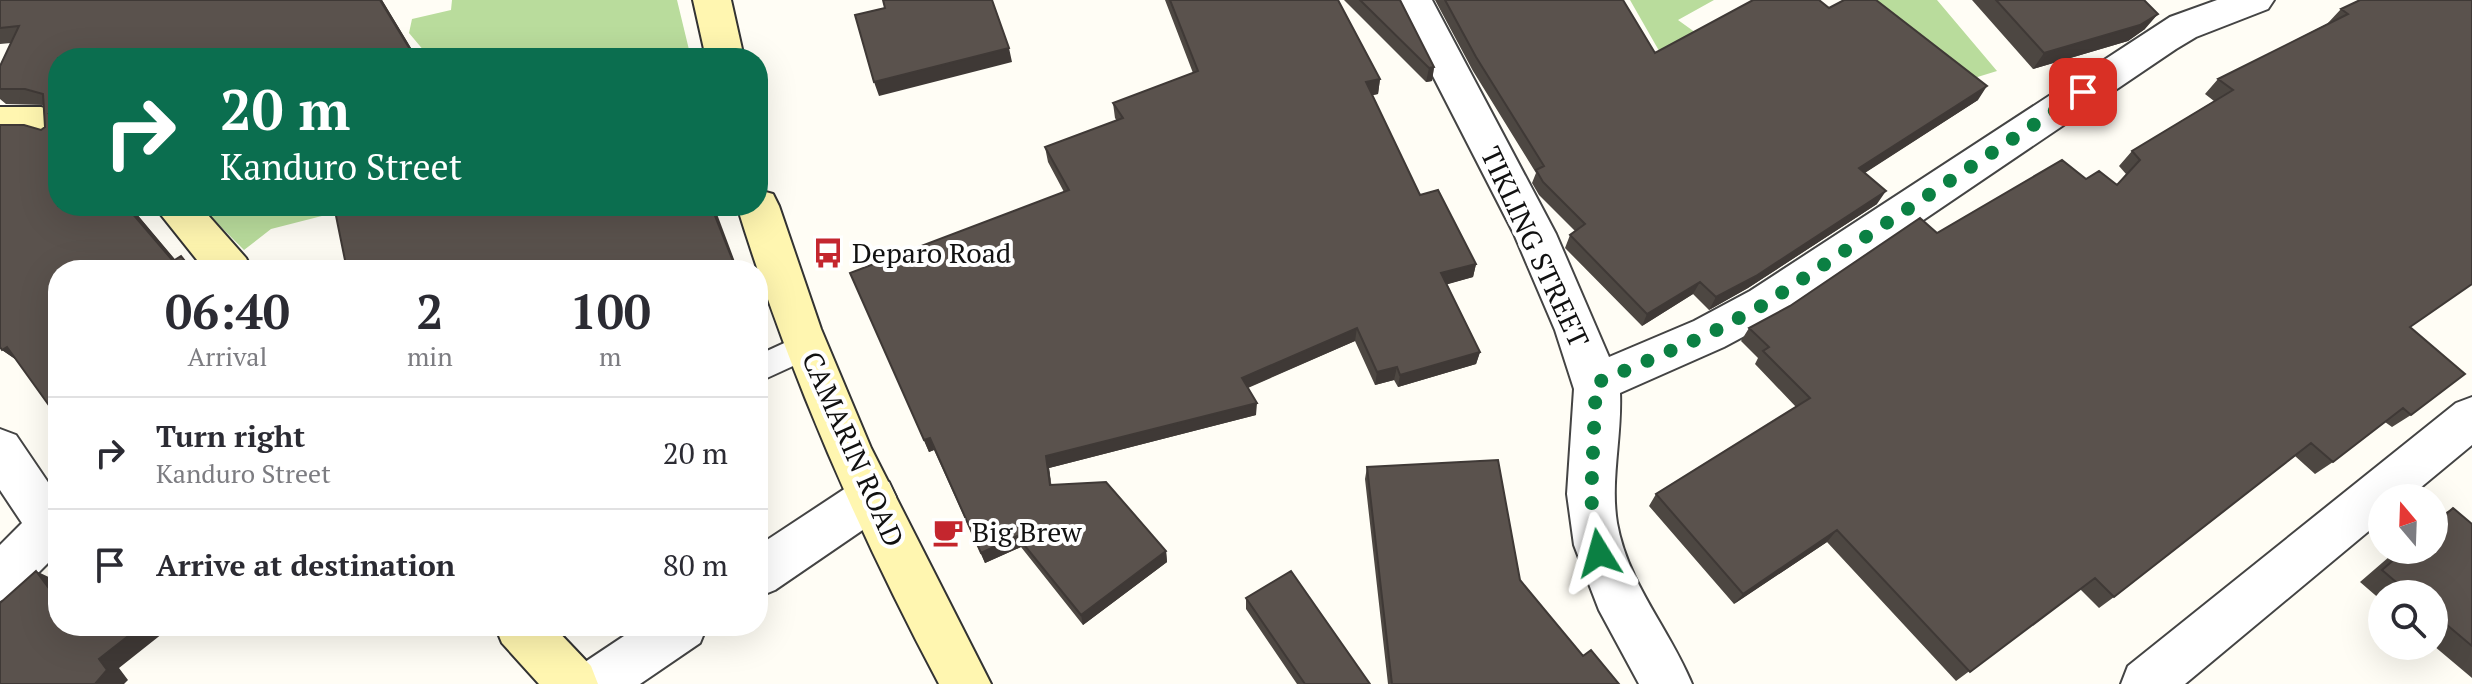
<!DOCTYPE html>
<html lang="en">
<head>
<meta charset="utf-8">
<style>
	body { margin:0; font-family:"PT Serif",serif; background:#f7f7f7; color:#2b2b33; height:100vh; display:flex; flex-direction:column; font-size:30px; white-space:nowrap }
	* { box-sizing:border-box; margin:0 }
	p { font-size:26px; color:#7c7c81 }
	.icon { flex:none; width:44px; height:44px; fill:none; stroke:currentColor; stroke-width:2; stroke-linecap:round; stroke-linejoin:round }
	.map { position:relative; flex:1; overflow:hidden }
	.sheet { position:absolute; left:48px; top:260px; width:720px; height:376px; display:flex; flex-direction:column; background:#fff; border-radius:32px; box-shadow:0 8px 32px #0002 }
	.sheet>* { flex:none }
	.banner { position:absolute; left:48px; top:48px; width:720px; height:168px; border-radius:32px; box-shadow:0 8px 32px #0002; background:#0b6e4f; color:#fff; overflow:hidden }
	.needle { width:52px; rotate:341deg }
	.tools { position:absolute; left:2368px; top:484px; display:grid; gap:16px }
	.tools a { display:grid; place-items:center; width:80px; height:80px; border-radius:50%; background:#fff; box-shadow:0 8px 32px #0002; font-size:40px }
	.pin { position:absolute; display:grid; place-items:center; width:68px; height:68px; color:#fff; margin:-34px; border-radius:16px; box-shadow:0 4px 12px #0006 }
	.me { position:absolute; width:88px; margin:-44px; rotate:352deg; stroke-linejoin:round; filter:drop-shadow(0 0 6px #0008) }
	.turn { display:flex; align-items:center; gap:28px; height:168px; padding:0 40px; font-size:36px }
	.turn .icon { width:104px; height:104px; stroke-width:2.5 }
	.turn b { display:block; font-size:56px; line-height:68px }
	.eta { display:flex; justify-content:space-evenly; align-items:center; height:136px; text-align:center }
	.eta b { font-size:48px; font-weight:600; line-height:56px }
	ul { padding:0; list-style:none }
	li { display:flex; align-items:center; gap:24px; height:112px; padding:0 40px; border-top:2px solid #e1e1e2 }
	li div { flex:1 }
	li b { display:block; font-size:30px }
	li em { font-style:normal }
	.map>svg:first-child { display:block }
	.forest { fill:#b9dc9c }
	.lines { fill:none; stroke-linecap:round; stroke-linejoin:round }
	.lane-casing { stroke:#444; stroke-width:4 }
	.street-casing { stroke:#444; stroke-width:4 }
	.secondary-casing { stroke:#333; stroke-width:4 }
	.lane { fill:#fff; fill-rule:evenodd }
	.street { fill:#fff; fill-rule:evenodd }
	.secondary { fill:#fff6b0; fill-rule:evenodd }
	.wall { fill:#4d4742 }
	.shaded-wall { fill:#3f3936 }
	.building { fill:#5a524d; stroke:#3f3936; stroke-width:2 }
	.route { stroke:#0b8043; stroke-width:14; stroke-dasharray:0 25.2 }
	.labels { text-anchor:middle; stroke-width:8; stroke-linejoin:round; paint-order:stroke }
	.street-label { font-size:28px; fill:#111; stroke:#fff }
	.poi-label { font-size:28px; fill:#111; stroke:#fff; text-anchor:start }
</style>
</head>
<body>
<div class="map">
<svg width="2472" height="684" viewBox="0 0 2472 684">
	<rect width="100%" height="100%" fill="#fffdf5"/>
	<path class="forest" d="M 452,0 L 677,0 L 691,58 L 430,58 L 409,33 L 412,19 L 451,10 Z
		M 1630,0 L 1714,0 L 1678,20 L 1717,48 L 1670,70 Z
		M 1860,0 L 1937,0 L 1997,71 L 1971,79 Z
		M 200,206 L 361,206 L 271,229 L 244,250 Z"/>
	<g class="lines">
		<g class="lane-casing">
			<path id="lane" d="M 806,333 L 817,337 L 821,346 L 817,355 L 758,382 L 758,355 Z"/>
		</g>
		<g class="street-casing">
			<path id="street" d="M 1394,0 L 1432,0 L 1556,234 L 1609,357 L 1694,321 L 1750,291 L 2170,17 L 2217,0 L 2274,0 L 2268,9 L 2196,37 L 2176,49 L 1780,317 L 1724,347 L 1620,393 C 1622,436 1610,480 1617,523 C 1628,584 1669,628 1692,684 L 1639,684 L 1599,610 L 1574,545 L 1567,494 L 1574,389 L 1555,330 L 1514,234 Z
				M 2472,397 L 2472,445 L 2408,498 L 2382,498 L 2382,520 L 2185,684 L 2121,684 L 2128,666 L 2456,403 Z
				M 0,429 L 16,435 L 58,497 L 58,553 L 17,594 L 0,601 L 0,545 L 22,523 L 0,490 Z
				M 872,476 L 889,482 L 896,497 L 889,512 L 775,590 L 758,597 L 758,546 L 855,482 Z
				M 639,626 L 707,626 L 700,643 L 640,684 L 572,684 L 579,666 Z"/>
		</g>
		<g class="secondary-casing">
			<path id="secondary" d="M 693,0 L 731,0 L 744,58 L 706,58 Z
				M 0,107 L 41,107 L 58,112 L 58,142 L 41,137 L 0,137 Z
				M 758,190 L 773,194 L 779,206 L 821,329 L 871,448 L 991,684 L 939,684 C 857,530 788,371 737,206 L 758,206 Z
				M 154,206 L 200,206 L 246,258 L 252,270 L 205,270 Z
				M 495,626 L 553,626 L 591,666 L 598,684 L 539,684 L 502,643 Z"/>
		</g>
		<use href="#lane" class="lane"/>
		<use href="#street" class="street"/>
		<use href="#secondary" class="secondary"/>
	</g>
	<path class="wall" d="M 0,0 L 382,0 L 417,58 L 58,58 L 58,206 L 130,206 L 175,260 L 15,359 L 2,350 L 41,130 L 45,127 L 43,105 L 6,104 L 0,99 L 0,66 L 11,43 L 0,44 Z
		M 1165,0 L 1338,0 L 1380,79 L 1378,94 L 1372,95 L 1420,195 L 1476,264 L 1473,277 L 1447,284 L 1480,352 L 1476,364 L 1398,387 L 1394,380 L 1375,385 L 1355,341 L 1248,388 L 1256,415 L 1049,468 L 1051,485 L 1166,551 L 1167,562 L 1083,625 L 1021,547 L 985,563 L 934,450 L 929,452 L 850,273 L 1064,192 L 1048,162 L 1045,147 L 1117,121 L 1115,118 L 1113,103 L 1193,73 Z
		M 1344,0 L 1400,0 L 1434,67 L 1432,81 L 1426,82 Z
		M 1435,0 L 1623,0 L 1655,53 L 1829,8 L 1978,100 L 1864,173 L 1877,204 L 1748,288 L 1709,310 L 1693,294 L 1642,326 L 1565,248 L 1570,235 L 1575,231 L 1539,195 L 1532,183 L 1536,173 L 1473,71 Z
		M 1972,0 L 2144,0 L 2145,29 L 2128,41 L 2033,69 Z
		M 2360,0 L 2410,327 L 2411,415 L 2392,427 L 2385,422 L 2333,462 L 2315,474 L 2295,456 L 2114,597 L 2099,608 L 2080,589 L 1956,681 L 1827,542 L 1734,604 L 1649,506 L 1656,494 L 1796,407 L 1755,364 L 1758,358 L 1741,341 L 1749,328 L 1937,233 L 2086,179 L 2117,185 L 2126,174 L 2119,166 L 2132,151 L 2214,101 L 2205,94 L 2218,79 L 2327,24 L 2341,9 Z
		M 1367,467 L 1520,580 L 1583,656 L 1619,684 L 1388,684 L 1365,479 Z
		M 2453,508 L 2472,524 L 2472,678 L 2434,646 L 2434,594 L 2382,594 L 2382,601 L 2360,582 L 2397,550 L 2434,550 L 2434,519 Z
		M 1246,598 L 1370,684 L 1297,684 L 1246,609 Z"/>
	<path class="shaded-wall" d="M 380,0 L 382,0 L 417,58 L 396,58 Z
		M 2158,14 L 2145,29 L 2128,41 L 2033,69 L 2044,53 Z
		M 1009,48 L 1012,62 L 879,96 L 874,82 Z
		M 1434,67 L 1432,81 L 1426,82 L 1429,68 Z
		M 1380,79 L 1378,94 L 1364,97 L 1366,82 Z
		M 1987,86 L 1978,100 L 1851,182 L 1859,168 Z
		M 58,113 L 58,125 L 49,114 Z
		M 1886,191 L 1877,204 L 1748,288 L 1709,310 L 1716,297 Z
		M 126,206 L 130,206 L 184,270 L 173,261 Z
		M 711,206 L 714,206 L 738,270 L 709,270 Z
		M 1476,264 L 1473,277 L 1438,287 L 1441,273 Z
		M 1700,282 L 1693,294 L 1642,326 L 1647,314 Z
		M 1357,328 L 1355,341 L 1242,390 L 1242,378 Z
		M 7,347 L 21,363 L 2,350 Z
		M 1480,352 L 1476,364 L 1398,387 L 1400,375 Z
		M 1397,367 L 1394,380 L 1375,385 L 1377,372 Z
		M 1257,403 L 1256,415 L 1049,468 L 1053,496 L 1046,456 Z
		M 930,438 L 934,450 L 929,452 L 924,440 Z
		M 1837,530 L 1827,542 L 1734,604 L 1743,594 Z
		M 1017,536 L 1021,547 L 985,563 L 981,553 Z
		M 1166,551 L 1167,562 L 1083,625 L 1081,615 Z
		M 36,571 L 57,581 L 48,587 Z
		M 141,626 L 172,626 L 119,668 L 128,680 L 124,684 L 95,684 L 99,659 Z"/>
	<path class="building" d="M 0,0 L 380,0 L 411,51 L 396,58 L 58,58 L 58,113 L 49,114 L 58,125 L 58,206 L 126,206 L 173,261 L 181,256 L 192,270 L 58,270 L 58,418 L 7,347 L 2,350 L 0,347 L 0,125 L 24,125 L 41,130 L 45,127 L 43,94 L 25,89 L 0,89 L 0,66 L 19,26 L 0,28 Z
		M 883,0 L 992,0 L 1009,48 L 874,82 L 855,15 L 885,8 Z
		M 1170,0 L 1338,0 L 1380,79 L 1366,82 L 1420,195 L 1438,190 L 1476,264 L 1441,273 L 1480,352 L 1400,375 L 1397,367 L 1377,372 L 1357,328 L 1242,378 L 1257,403 L 1046,456 L 1050,485 L 1106,482 L 1166,551 L 1081,615 L 1017,536 L 981,553 L 930,438 L 924,440 L 850,273 L 1069,190 L 1045,147 L 1123,118 L 1113,103 L 1198,71 Z
		M 1360,0 L 1400,0 L 1434,67 L 1429,68 Z
		M 1445,0 L 1623,0 L 1655,53 L 1753,0 L 1819,0 L 1829,8 L 1844,0 L 1876,0 L 1987,86 L 1859,168 L 1886,191 L 1756,276 L 1716,297 L 1700,282 L 1647,314 L 1570,235 L 1585,224 L 1543,182 L 1536,170 L 1544,166 L 1476,57 Z
		M 1996,0 L 2144,0 L 2158,14 L 2140,25 L 2044,53 Z
		M 2360,0 L 2472,0 L 2472,284 L 2410,327 L 2465,374 L 2411,415 L 2403,408 L 2333,462 L 2311,443 L 2114,597 L 2095,578 L 1970,672 L 1837,530 L 1743,594 L 1656,494 L 1810,398 L 1763,351 L 1769,347 L 1749,328 L 1790,306 L 1920,218 L 1937,233 L 2062,160 L 2086,179 L 2099,171 L 2117,185 L 2140,160 L 2132,151 L 2233,90 L 2218,79 L 2348,14 L 2341,9 Z
		M 334,206 L 711,206 L 733,261 L 709,270 L 347,270 Z
		M 1498,460 L 1520,580 L 1583,656 L 1591,650 L 1619,684 L 1392,684 L 1367,467 Z
		M 2453,508 L 2472,524 L 2472,646 L 2434,614 L 2434,594 L 2410,594 L 2382,570 L 2405,550 L 2434,550 L 2434,525 Z
		M 36,571 L 48,587 L 58,579 L 58,626 L 141,626 L 99,659 L 107,670 L 95,684 L 0,684 L 0,603 Z
		M 1291,571 L 1370,684 L 1305,684 L 1246,598 Z"/>
	<g class="lines">
		<path class="route" d="M 1599,553 L 1591,498 L 1596,383 L 1709,334 L 1765,304 L 2083,92"/>
	</g>
	<defs>
		<g id="bus-bare" transform="scale(2.4)"><path d="M-5-6H5V4H4V6H2V4H-2V6H-4V4H-5ZM-3.5-4V0h7V-4ZM-3.5 1.2v1.5H-2V1.2ZM2 1.2v1.5H3.5V1.2Z" fill="#c4262e" stroke="#fff" stroke-width="2.5" paint-order="stroke"/></g>
		<g id="cafe-bare" transform="scale(2.4)"><path d="M-5.5-4.5H6V0H3Q3 3.5 0 3.5H-2.5Q-5.5 3.5-5.5 0ZM3-3.2v2h1.7v-2ZM-6 4.5H4V6H-6Z" fill="#c4262e" stroke="#fff" stroke-width="2.5" paint-order="stroke"/></g>
	</defs>
	<g fill-rule="evenodd">
		<use href="#bus-bare" x="828" y="253"/>
		<use href="#cafe-bare" x="948" y="532"/>
	</g>
	<g class="labels">
		<g class="street-label">
			<text transform="translate(1535 247) rotate(65)" y="10">TIKLING STREET</text>
			<text transform="translate(853 449) rotate(66)" y="10">CAMARIN ROAD</text>
		</g>
		<g class="poi-label">
			<text x="852" y="263">Deparo Road</text>
			<text x="972" y="542">Big Brew</text>
		</g>
	</g>
</svg>
<div class="tools">
<a><svg class="needle" viewBox="-14 -14 28 28"><path d="M0-13l5 13h-10z" fill="#e53935"/><path d="M0 13l5-13h-10z" fill="#7c7c81"/></svg></a>
<a><svg class="icon" aria-label="search" viewBox="0 0 24 24"><circle cx="10" cy="10" r="6"/><path d="M15 15l6 6"/></svg></a>
</div>
<div class="pin" style="left:2083px;top:92px;background:#d93025"><svg class="icon" aria-label="arrive" viewBox="0 0 24 24"><path d="M6 21V4h12l-3 4 3 4H6"/></svg></div>
<svg class="me" style="left:1599px;top:553px" viewBox="-20 -20 40 40"><path d="M0-17L14 15 0 8-14 15z" fill="#0b8043" stroke="#fff" stroke-width="4"/></svg>
<div class="banner">
<div class="turn"><svg class="icon" aria-label="right" viewBox="0 0 24 24"><path d="M7 20v-9h11M14 6l5 5-5 5"/></svg><div><b>20 m</b>Kanduro Street</div></div>
</div>
<section class="sheet">
<div class="eta">
<div><b>06:40</b><p>Arrival</p></div>
<div><b>2</b><p>min</p></div>
<div><b>100</b><p>m</p></div>
</div>
<ul>
<li><svg class="icon" aria-label="right" viewBox="0 0 24 24"><path d="M7 20v-9h11M14 6l5 5-5 5"/></svg><div><b>Turn right</b><p>Kanduro Street</p></div><em>20 m</em></li>
<li><svg class="icon" aria-label="arrive" viewBox="0 0 24 24"><path d="M6 21V4h12l-3 4 3 4H6"/></svg><div><b>Arrive at destination</b></div><em>80 m</em></li>
</ul>
</section>
</div>
</body>
</html>
